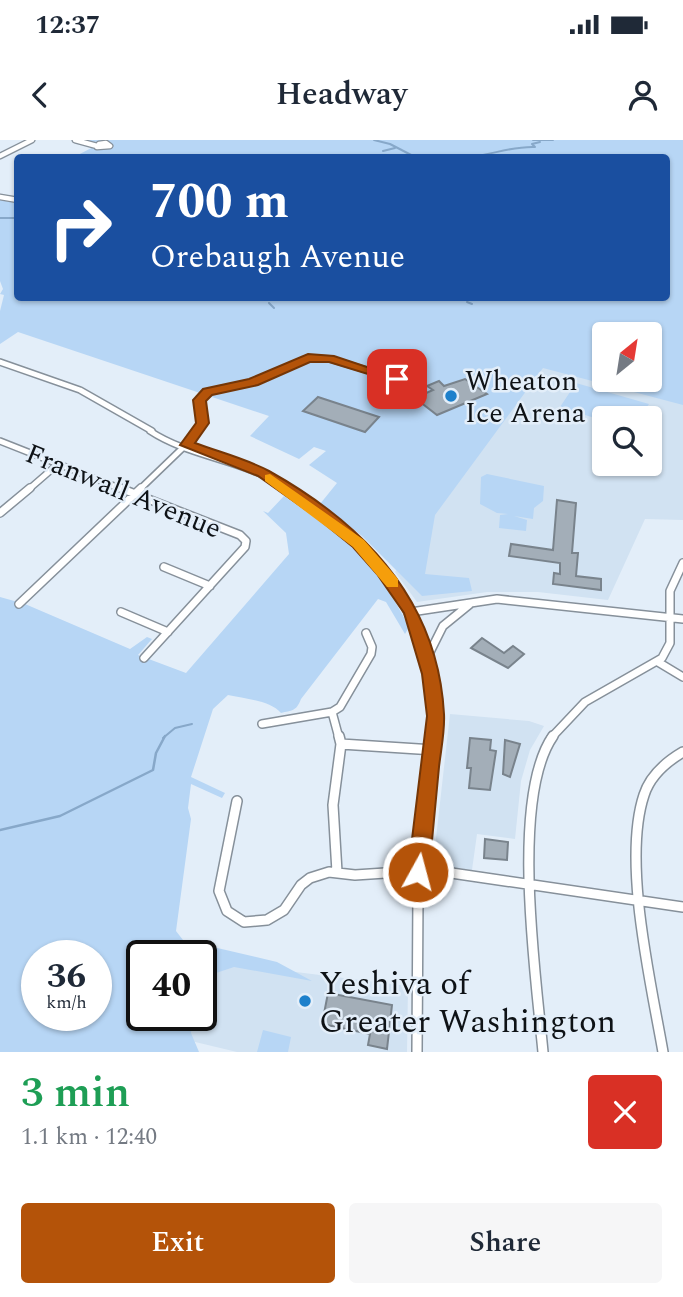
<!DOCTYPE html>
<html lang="en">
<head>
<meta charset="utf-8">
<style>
	body { margin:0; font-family:Spectral,serif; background:#f6f6f7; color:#1f2937; height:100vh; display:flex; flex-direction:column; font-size:26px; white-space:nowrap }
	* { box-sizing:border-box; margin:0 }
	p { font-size:23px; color:#747a83 }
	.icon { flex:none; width:38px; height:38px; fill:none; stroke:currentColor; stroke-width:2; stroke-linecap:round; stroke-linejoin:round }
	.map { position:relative; height:912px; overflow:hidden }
	.sheet { display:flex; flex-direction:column; background:#fff; flex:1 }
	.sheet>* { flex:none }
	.guide { position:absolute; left:14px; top:14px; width:656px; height:147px; border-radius:7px; box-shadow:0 2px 5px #0004; background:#1a4fa0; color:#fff; overflow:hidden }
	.needle { width:46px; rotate:30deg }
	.buttons { position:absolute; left:592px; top:182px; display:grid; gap:14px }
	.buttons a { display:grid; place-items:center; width:70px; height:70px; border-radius:7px; background:#fff; box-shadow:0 2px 5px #0004; font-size:35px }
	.speed { position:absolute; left:21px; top:800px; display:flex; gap:14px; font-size:35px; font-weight:700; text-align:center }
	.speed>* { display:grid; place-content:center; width:91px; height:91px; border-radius:50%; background:#fff; box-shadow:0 2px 5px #0004; line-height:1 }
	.speed small { font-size:18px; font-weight:400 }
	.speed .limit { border:4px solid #111; border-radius:10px; background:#fff; color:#111 }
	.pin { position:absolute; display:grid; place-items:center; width:60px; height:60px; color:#fff; margin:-30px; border-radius:14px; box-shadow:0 4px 10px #0006 }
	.me { position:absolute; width:77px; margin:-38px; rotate:7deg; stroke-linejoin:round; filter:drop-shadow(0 0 5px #0008) }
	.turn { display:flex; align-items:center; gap:24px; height:147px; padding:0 21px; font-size:32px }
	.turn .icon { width:91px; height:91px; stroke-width:2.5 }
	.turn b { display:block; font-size:49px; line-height:60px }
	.round { display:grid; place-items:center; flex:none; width:74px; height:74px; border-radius:7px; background:#f6f6f7 }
	.headline { display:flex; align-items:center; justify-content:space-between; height:119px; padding:0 21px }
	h1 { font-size:42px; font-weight:600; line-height:52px; color:#1e9e55 }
	.action { display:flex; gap:14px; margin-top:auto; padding:14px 21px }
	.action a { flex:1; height:80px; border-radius:7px; background:#b45309; color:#fff; font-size:28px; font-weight:600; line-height:80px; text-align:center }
	.action a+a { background:#f6f6f7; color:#1f2937 }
	.status { display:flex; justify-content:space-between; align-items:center; height:49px; padding:0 35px; background:#fff; direction:ltr }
	.status svg { height:19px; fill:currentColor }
	header { display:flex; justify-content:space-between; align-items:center; height:91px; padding:0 21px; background:#fff; font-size:32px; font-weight:600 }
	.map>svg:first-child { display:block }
	.built { fill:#d1e2f2; fill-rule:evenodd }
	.green { fill:#b7d6f5; fill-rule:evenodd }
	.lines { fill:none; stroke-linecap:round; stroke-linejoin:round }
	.stream-far1 { stroke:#87a8c9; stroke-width:2 }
	.stream { stroke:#87a8c9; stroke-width:2.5 }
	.building { fill:#a3aeb8; stroke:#79838c; stroke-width:2 }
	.minor-far3-casing { stroke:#86909a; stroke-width:7 }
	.minor-far2-casing { stroke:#86909a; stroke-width:8 }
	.minor-far1-casing { stroke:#86909a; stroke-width:10 }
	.minor-casing { stroke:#86909a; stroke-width:12 }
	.minor-far3 { stroke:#fff; stroke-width:4.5 }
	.minor-far2 { stroke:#fff; stroke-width:5 }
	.minor-far1 { stroke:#fff; stroke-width:7 }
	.minor { stroke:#fff; stroke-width:9 }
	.route { fill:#b45309; stroke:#753606; stroke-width:2 }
	.slow { fill:#f59e0b }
	.poi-dot { fill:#1d80cb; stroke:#e3eef9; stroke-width:2.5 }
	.labels { text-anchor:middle; stroke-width:5; stroke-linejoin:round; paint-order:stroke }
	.poi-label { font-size:28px; fill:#0e1216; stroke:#e3eef9; text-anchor:start }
	.street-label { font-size:28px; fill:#0e1216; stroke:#e3eef9 }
	.near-poi-label { font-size:33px; fill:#0e1216; stroke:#e3eef9; text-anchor:start }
</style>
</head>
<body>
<div class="status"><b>12:37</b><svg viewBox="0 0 49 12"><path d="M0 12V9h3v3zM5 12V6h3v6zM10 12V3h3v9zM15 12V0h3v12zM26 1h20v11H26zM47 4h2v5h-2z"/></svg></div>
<header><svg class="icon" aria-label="back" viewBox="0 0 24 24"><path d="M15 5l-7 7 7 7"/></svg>Headway<svg class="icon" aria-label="person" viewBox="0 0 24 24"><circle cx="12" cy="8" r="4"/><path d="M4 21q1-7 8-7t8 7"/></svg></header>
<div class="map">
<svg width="683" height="912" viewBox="0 0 683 912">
	<rect width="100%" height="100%" fill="#e3eef9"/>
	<path class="built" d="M 535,225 L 683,264 L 683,380 L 645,379 L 608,460 L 538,452 L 487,452 L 417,462 L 395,432 ZM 604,278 L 649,278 L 649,324 L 604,324 Z
		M 450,574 L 529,581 L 544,586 L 530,610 L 521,641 L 515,699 L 477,694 L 472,730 L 433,725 Z
		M 201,820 L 408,846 L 407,912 L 237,912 L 166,895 L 162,912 L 0,912 L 0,901 L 169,875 L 201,875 Z"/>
	<path class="green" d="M 87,0 L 683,0 L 683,265 L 543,228 L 435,375 L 425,434 L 469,438 L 472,451 L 422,456 L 362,396 L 320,364 L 337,343 L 309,325 L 326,311 L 314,307 L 299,319 L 250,296 L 269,276 L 18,192 L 0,204 L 0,171 L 4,155 L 0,154 L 3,149 L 0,141 L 0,60 L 17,63 L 18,158 L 667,158 L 667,18 L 74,17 L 99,4 ZM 604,194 L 649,194 L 649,240 L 604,240 Z
		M 576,243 L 649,264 L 639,278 L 604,281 L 560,267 Z
		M 487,334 L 544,346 L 543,361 L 534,368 L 533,379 L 514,376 L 527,380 L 526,391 L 499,388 L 500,375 L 508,374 L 497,373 L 480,364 L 481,337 Z
		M 284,356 C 346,399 374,418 409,487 L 405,494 L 386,462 L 378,459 L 301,559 C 296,572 292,570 281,573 C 270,560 245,559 228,555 L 213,569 L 191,637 L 225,653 L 222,658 L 191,644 L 188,668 L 191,679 L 176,791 L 183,800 L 277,822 L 312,841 L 234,827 L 201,838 L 201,816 L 142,816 L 142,875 L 194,875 L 191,893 L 199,912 L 0,912 L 0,457 L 25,464 L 130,509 L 147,497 L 152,499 L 138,515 L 186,533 L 289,414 L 286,393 L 263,371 L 268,373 ZM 37,816 L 96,816 L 96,875 L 37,875 Z
		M 263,890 L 291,897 L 288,912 L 257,912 Z"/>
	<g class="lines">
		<path class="stream-far1" d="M 374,0 L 390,4 L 417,18
			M 533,0 L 553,0
			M 383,11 L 395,8
			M 443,18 L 450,18
			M 472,18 L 469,17 C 492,15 511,6 535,7 L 532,4 L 540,2
			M 0,78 L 18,78
			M 467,162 L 472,164
			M 269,163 L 274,168
			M 163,598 L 175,588 L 192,584"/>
		<path class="stream" d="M 0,690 L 60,676 L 153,630 L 156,613 L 165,596"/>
	</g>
	<path class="building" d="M 465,239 L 487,254 L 437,275 L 415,258 L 433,250 L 427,246 L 439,241 L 444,246 Z
		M 318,257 L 379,277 L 365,292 L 303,271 Z
		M 557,360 L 576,363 L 572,413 L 578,413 L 576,436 L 601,439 L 601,450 L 553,444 L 554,433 L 560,434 L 560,423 L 509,416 L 511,404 L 553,410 Z
		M 482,498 L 504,513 L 513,506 L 524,514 L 508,528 L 471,508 Z
		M 470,598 L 491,600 L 490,610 L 496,611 L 490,650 L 469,648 L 471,628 L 467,628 Z
		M 505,600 L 520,604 L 510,637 L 503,634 Z
		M 485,699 L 508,702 L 507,720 L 484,718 Z
		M 328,853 L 392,865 L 387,909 L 368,905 L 370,894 L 322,884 Z"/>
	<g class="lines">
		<g class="minor-far3-casing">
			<path id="minor-far3" d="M 75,0 L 97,6
				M 106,3 L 110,6 L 97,7 L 99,4 Z
				M 0,16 L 32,0
				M 0,57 L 18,60"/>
		</g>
		<g class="minor-far2-casing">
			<path id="minor-far2" d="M 0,222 L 80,250 L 152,291
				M 150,291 C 191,318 244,319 290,350
				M 0,301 L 124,350
				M 28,350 L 58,324
				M 139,350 L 192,299 L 203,283 L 199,260 L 208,252 L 253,242 L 308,218 L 330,219 L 410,243"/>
		</g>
		<g class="minor-far1-casing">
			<path id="minor-far1" d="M 120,348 L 240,395 L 246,401 L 245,407 L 144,518
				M 287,348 C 378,409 439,483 435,598
				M 0,373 L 30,348
				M 164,427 L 210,446
				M 19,464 L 141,348
				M 121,472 L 168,492
				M 411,472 L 497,459 L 683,479
				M 427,518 L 443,486 L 470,464
				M 658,522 L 683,537
				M 332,572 L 339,598
				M 262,584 L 332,572 L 340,567 L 371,514 L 372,507 L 366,493
				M 551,598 L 585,562 L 662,518 L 670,503 L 670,451 L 683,423"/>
		</g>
		<g class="minor-casing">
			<path id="minor" d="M 341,604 L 434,610
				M 237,661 L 219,751 L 227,771 L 244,782 L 267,780 L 284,770 L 301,745 L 310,738 L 329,732 L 355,735 L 431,730 L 683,767
				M 337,732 L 333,665 L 341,604 L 339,596
				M 417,912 L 418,754 L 435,596
				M 543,912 C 536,836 510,658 553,596
				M 663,912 C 651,843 622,721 644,655 C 650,636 666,622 683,612"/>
		</g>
		<use href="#minor-far3" class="minor-far3"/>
		<use href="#minor-far2" class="minor-far2"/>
		<use href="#minor-far1" class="minor-far1"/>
		<use href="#minor" class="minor"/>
	</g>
	<path class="route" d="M 308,214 L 334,216 L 403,239 L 397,243 L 329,222 L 310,222 L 258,245 L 212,255 L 206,261 L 209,283 L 195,303 C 219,312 247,319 269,331 C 364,384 438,461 444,574 C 445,591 441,609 439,627 C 436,662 432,697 429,732 L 426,739 L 418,741 L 411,739 L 408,732 L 427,576 L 422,534 L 404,473 L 377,434 L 353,407 L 316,377 L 258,336 L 180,305 L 196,283 L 193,260 L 203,249 L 249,239 Z"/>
	<path class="slow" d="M 270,334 L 364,400 L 398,439 L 398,447 L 387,447 L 353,407 L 265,341 L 265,335 Z"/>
	<g class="poi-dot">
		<circle cx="451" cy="256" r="7"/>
		<circle cx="305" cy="861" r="7"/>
	</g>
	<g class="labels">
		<g class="poi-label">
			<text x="465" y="250">Wheaton<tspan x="465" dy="32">Ice Arena</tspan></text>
		</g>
		<g class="street-label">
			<text transform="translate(124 350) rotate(22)" y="10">Franwall Avenue</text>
		</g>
		<g class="near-poi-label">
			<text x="319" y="854">Yeshiva of<tspan x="319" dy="38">Greater Washington</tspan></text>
		</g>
	</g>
</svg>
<div class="buttons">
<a><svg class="needle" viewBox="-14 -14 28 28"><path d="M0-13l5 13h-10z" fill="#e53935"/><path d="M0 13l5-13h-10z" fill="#747a83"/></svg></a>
<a><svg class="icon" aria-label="search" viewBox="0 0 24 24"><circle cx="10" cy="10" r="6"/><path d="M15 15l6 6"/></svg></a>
</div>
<div class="speed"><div>36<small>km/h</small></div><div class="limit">40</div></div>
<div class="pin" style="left:397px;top:239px;background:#d93025"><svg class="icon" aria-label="arrive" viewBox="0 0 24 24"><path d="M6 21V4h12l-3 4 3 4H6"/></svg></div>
<svg class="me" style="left:418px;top:732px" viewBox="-20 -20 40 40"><circle r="17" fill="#b45309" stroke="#fff" stroke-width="3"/><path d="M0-11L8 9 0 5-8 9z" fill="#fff"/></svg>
<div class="guide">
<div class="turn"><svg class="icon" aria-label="right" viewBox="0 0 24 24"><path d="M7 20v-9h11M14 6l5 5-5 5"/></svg><div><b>700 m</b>Orebaugh Avenue</div></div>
</div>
</div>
<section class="sheet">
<div class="headline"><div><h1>3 min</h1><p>1.1 km · 12:40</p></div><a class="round" style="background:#d93025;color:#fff"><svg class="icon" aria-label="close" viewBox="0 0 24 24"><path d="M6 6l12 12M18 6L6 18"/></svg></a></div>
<div class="action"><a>Exit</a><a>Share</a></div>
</section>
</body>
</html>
